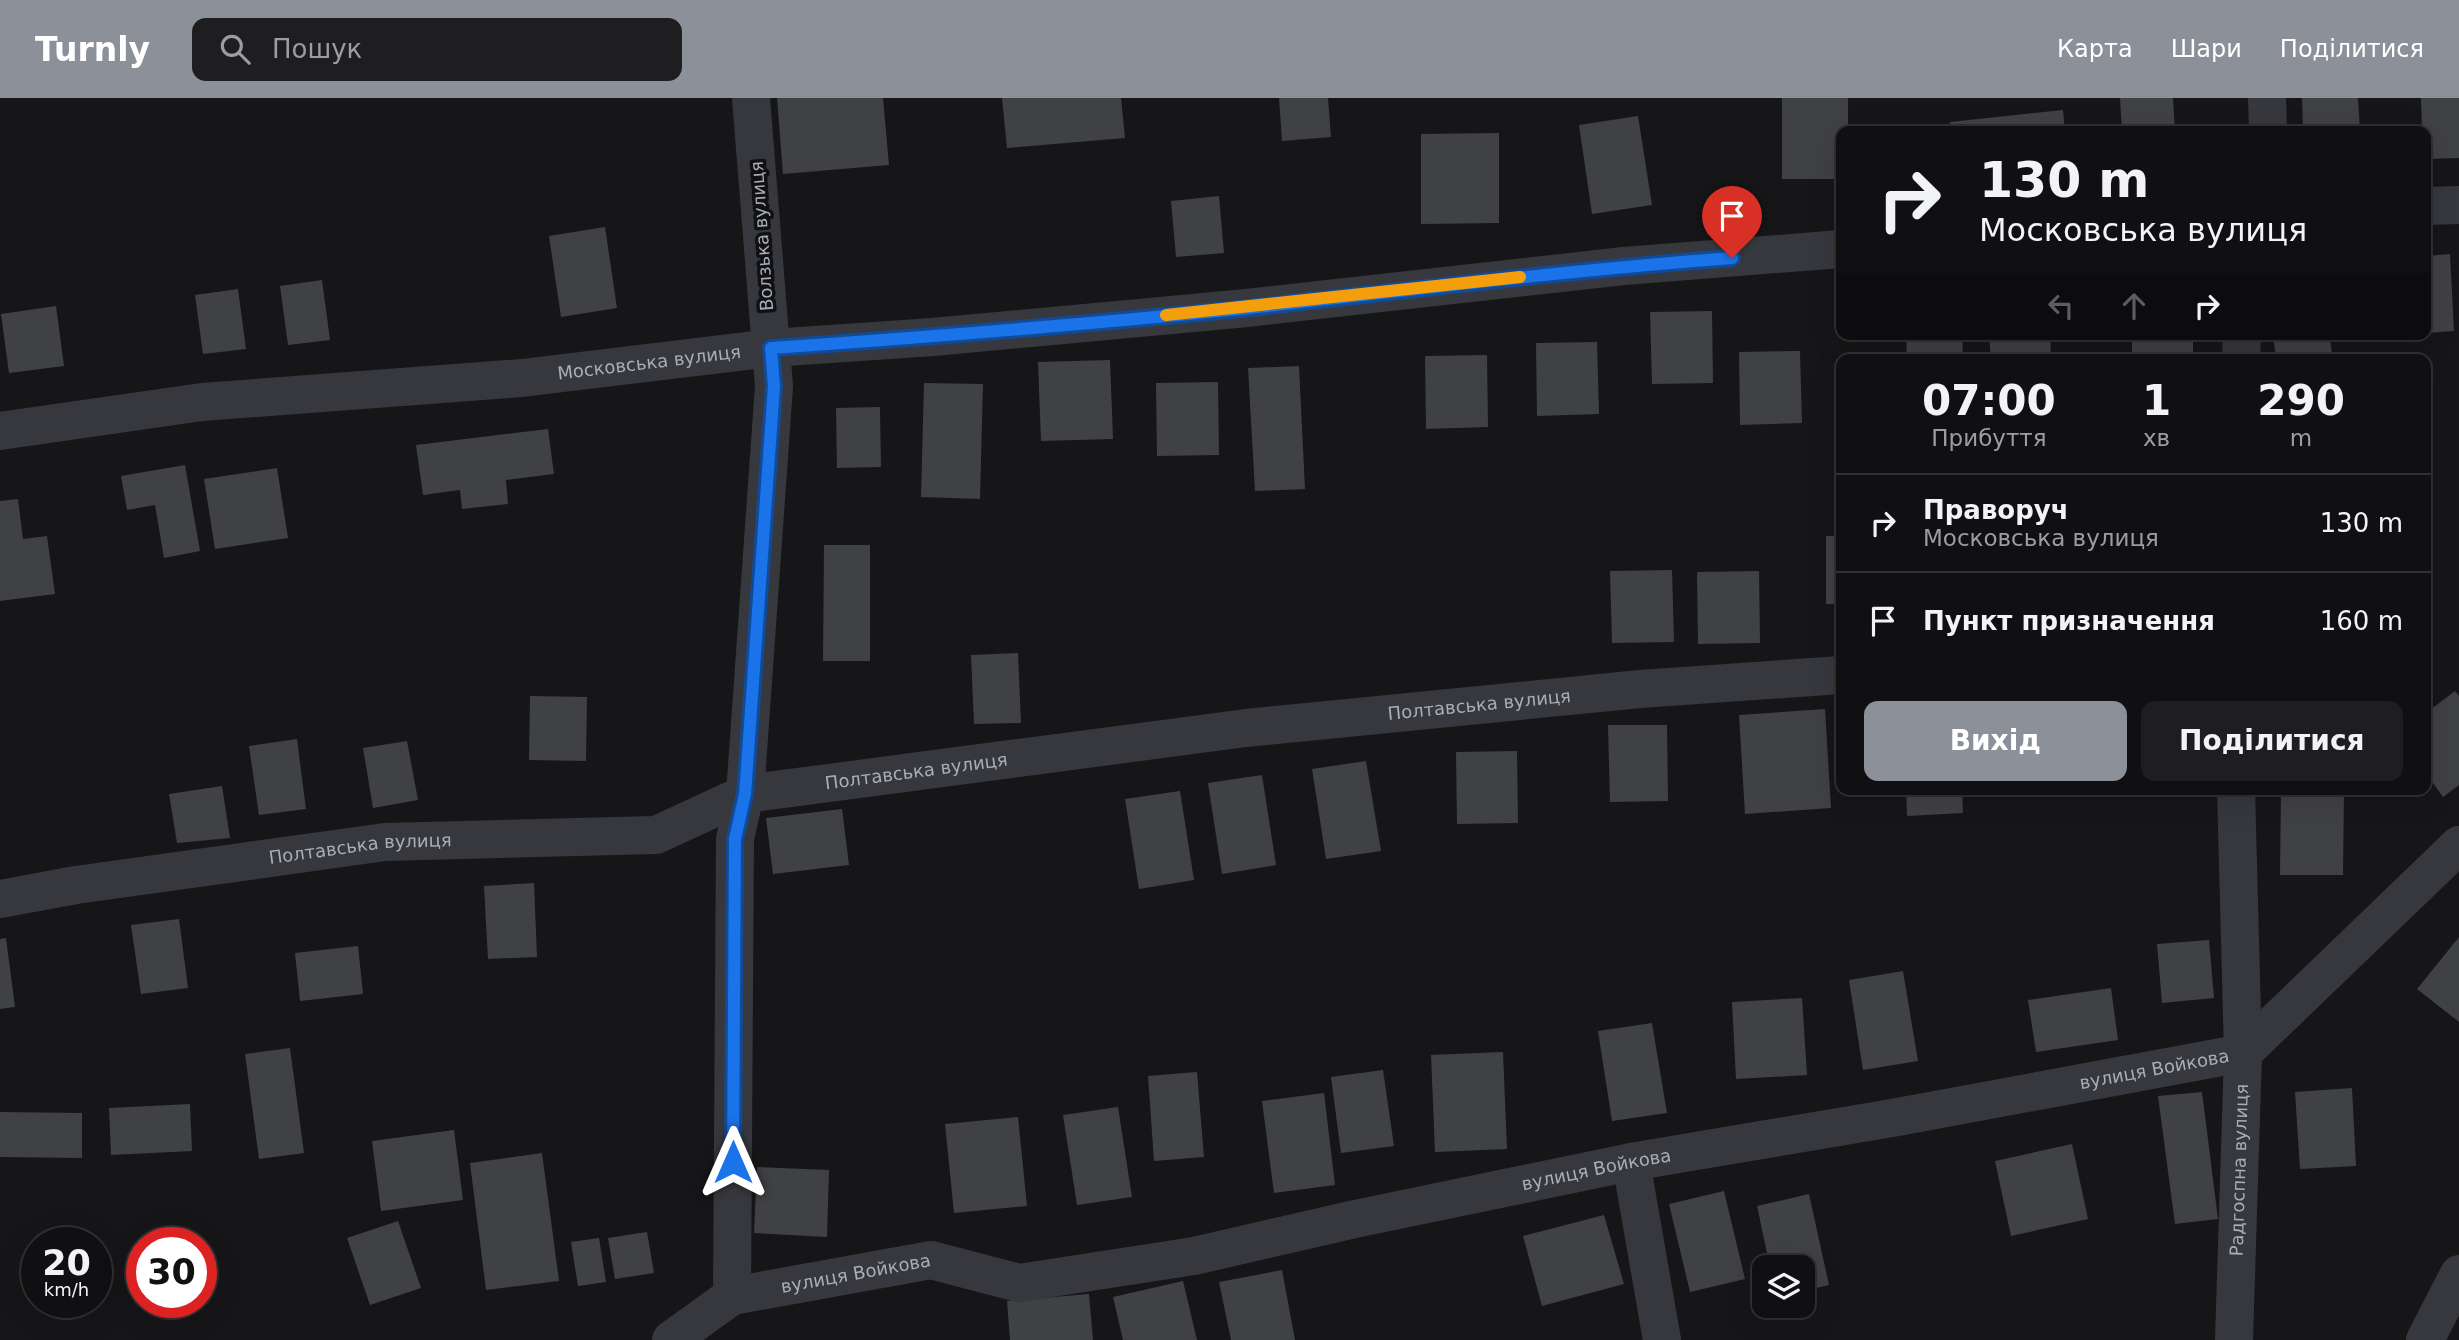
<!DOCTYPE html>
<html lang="uk">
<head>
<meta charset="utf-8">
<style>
	body { margin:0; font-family:"DejaVu Sans",sans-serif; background:#1e1e20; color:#f1f3f6; height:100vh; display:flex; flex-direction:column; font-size:26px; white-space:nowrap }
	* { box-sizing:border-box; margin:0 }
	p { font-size:23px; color:#9c9d9f }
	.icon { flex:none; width:38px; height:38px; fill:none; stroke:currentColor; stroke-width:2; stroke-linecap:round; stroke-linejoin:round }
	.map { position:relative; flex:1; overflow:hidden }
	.side { position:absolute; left:1836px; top:256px; width:595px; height:441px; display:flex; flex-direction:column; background:#101012; border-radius:14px; box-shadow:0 7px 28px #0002,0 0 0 2px #303032 }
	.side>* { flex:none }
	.hud { position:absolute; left:1836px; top:28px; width:595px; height:214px; border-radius:14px; box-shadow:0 7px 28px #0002,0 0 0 2px #303032; background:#101012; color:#f1f3f6; overflow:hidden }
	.controls { position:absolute; left:1752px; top:1157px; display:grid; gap:14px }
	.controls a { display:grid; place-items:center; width:63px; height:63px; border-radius:14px; background:#101012; box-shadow:0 7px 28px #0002,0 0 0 2px #303032; font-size:35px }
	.speed { position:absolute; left:21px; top:1129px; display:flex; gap:14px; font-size:35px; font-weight:700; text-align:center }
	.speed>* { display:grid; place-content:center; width:91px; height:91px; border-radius:50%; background:#101012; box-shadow:0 7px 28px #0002,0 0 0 2px #303032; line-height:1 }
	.speed small { font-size:18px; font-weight:400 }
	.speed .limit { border:10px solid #d22; background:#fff; color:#111 }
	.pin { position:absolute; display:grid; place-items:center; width:60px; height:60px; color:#fff; margin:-72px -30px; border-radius:50% 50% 50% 0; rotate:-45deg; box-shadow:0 0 7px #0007 }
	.pin .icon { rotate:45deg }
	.me { position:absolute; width:77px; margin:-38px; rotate:0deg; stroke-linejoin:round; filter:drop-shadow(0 0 5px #0008) }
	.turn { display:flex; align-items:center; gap:24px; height:147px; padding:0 28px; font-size:32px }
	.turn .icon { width:91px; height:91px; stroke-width:2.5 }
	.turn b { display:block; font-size:49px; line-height:60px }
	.lanes { display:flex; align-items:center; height:66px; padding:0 28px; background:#0003; justify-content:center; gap:35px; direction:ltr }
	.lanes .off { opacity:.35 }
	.eta { display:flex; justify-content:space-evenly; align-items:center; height:119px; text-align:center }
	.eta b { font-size:42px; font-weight:800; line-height:49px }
	.cta { display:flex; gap:14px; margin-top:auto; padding:14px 28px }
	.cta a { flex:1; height:80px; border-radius:14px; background:#8c9099; color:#fff; font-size:28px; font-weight:800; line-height:80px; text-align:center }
	.cta a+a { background:#1e1e20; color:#f1f3f6 }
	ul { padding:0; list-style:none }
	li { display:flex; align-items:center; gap:21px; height:98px; padding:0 28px; border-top:2px solid #303032 }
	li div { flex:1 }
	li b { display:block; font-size:26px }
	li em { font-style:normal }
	header { display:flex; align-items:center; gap:42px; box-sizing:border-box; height:98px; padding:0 35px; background:#8c9099; color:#fff }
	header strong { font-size:33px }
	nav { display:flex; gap:38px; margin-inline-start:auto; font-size:24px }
	.search { width:490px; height:63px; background:#1e1e20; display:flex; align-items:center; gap:18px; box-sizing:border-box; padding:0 24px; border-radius:14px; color:#9c9d9f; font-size:26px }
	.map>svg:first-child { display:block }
	.building { fill:#404145 }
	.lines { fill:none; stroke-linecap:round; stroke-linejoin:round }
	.minor { stroke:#37383d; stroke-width:38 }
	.route-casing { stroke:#114b97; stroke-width:18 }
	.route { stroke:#1a73e8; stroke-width:12 }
	.slow { stroke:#f59e0b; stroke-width:12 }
	.labels { text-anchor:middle; stroke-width:7; stroke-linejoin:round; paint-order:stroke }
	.street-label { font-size:18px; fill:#a8adb8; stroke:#111113 }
</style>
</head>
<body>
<header>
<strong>Turnly</strong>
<div class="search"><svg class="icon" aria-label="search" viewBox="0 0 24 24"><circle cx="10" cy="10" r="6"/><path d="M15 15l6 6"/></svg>Пошук</div>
<nav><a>Карта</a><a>Шари</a><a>Поділитися</a></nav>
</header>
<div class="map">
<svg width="2459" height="1242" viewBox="0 0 2459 1242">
	<rect width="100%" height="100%" fill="#161618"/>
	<path class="building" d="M 777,0 L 883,0 L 889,67 L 783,76 Z
		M 1002,0 L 1121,0 L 1125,40 L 1007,50 Z
		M 1279,0 L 1328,0 L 1331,39 L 1282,43 Z
		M 1782,0 L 1848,0 L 1848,33 L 1841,33 L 1841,81 L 1782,81 Z
		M 2120,0 L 2173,0 L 2175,33 L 2122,33 Z
		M 2302,0 L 2358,0 L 2360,33 L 2303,33 Z
		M 2421,0 L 2459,0 L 2459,60 L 2426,61 L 2426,33 L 2422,33 Z
		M 2063,12 L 2065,33 L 1951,33 L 1950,24 Z
		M 1638,18 L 1652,107 L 1592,116 L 1579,27 Z
		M 1499,35 L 1499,125 L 1421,126 L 1421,36 Z
		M 1219,98 L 1224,155 L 1176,159 L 1171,103 Z
		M 605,129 L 617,210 L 561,219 L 549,138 Z
		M 2450,156 L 2454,233 L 2426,235 L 2426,158 Z
		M 322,182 L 330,242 L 288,247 L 280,188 Z
		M 238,191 L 246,251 L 203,256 L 195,197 Z
		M 56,208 L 64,268 L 9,275 L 1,216 Z
		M 1712,213 L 1713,285 L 1652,286 L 1650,214 Z
		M 1906,236 L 1962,236 L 1963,261 L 1907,261 Z
		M 1989,236 L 2050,236 L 2051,261 L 1991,261 Z
		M 2132,236 L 2193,236 L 2193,261 L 2132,261 Z
		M 2273,236 L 2329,236 L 2333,261 L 2276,261 Z
		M 1597,244 L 1599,316 L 1537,318 L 1536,245 Z
		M 1800,253 L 1802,325 L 1740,327 L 1739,254 Z
		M 1487,257 L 1488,329 L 1426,331 L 1425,258 Z
		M 1110,262 L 1113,341 L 1041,343 L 1038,264 Z
		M 1299,268 L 1305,391 L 1255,393 L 1248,270 Z
		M 1218,284 L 1219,357 L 1157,358 L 1156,285 Z
		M 924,285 L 983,286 L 980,401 L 921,399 Z
		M 880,309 L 881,369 L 837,370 L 836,310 Z
		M 548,331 L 554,376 L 506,382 L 508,406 L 462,411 L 460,392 L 423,397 L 416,347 Z
		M 185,367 L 200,453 L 164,460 L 155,407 L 127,412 L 121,378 Z
		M 277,370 L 288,440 L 215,451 L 204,381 Z
		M 18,401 L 23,441 L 47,438 L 55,496 L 0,503 L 0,403 Z
		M 1826,438 L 1841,438 L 1841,506 L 1826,506 Z
		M 824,447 L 870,447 L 870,563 L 823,563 Z
		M 1672,472 L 1674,544 L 1612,545 L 1610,473 Z
		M 1759,473 L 1760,545 L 1698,546 L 1697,474 Z
		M 1018,555 L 1021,625 L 974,626 L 971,557 Z
		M 2455,593 L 2459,598 L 2459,687 L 2443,699 L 2426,675 L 2426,615 Z
		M 530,598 L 587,599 L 586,663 L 529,662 Z
		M 1825,611 L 1831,710 L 1745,716 L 1739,617 Z
		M 1608,627 L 1667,627 L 1668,703 L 1610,704 Z
		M 297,641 L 306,711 L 259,717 L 249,648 Z
		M 407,643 L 418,702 L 373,710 L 363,650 Z
		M 1517,653 L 1518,725 L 1457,726 L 1456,654 Z
		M 1366,663 L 1381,753 L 1326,761 L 1312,671 Z
		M 1262,677 L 1276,767 L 1222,776 L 1208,685 Z
		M 222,688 L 230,740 L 177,745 L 169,696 Z
		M 1906,691 L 1962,691 L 1963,715 L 1907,718 Z
		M 2281,691 L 2344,691 L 2343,777 L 2280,777 Z
		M 1180,693 L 1194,782 L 1139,791 L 1125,701 Z
		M 842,711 L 849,767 L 773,776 L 766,720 Z
		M 534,785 L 537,859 L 488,861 L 484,788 Z
		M 179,821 L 188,890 L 141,896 L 131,827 Z
		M 2459,839 L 2459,924 L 2417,891 Z
		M 6,840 L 15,909 L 0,911 L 0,841 Z
		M 2209,842 L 2214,900 L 2162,905 L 2157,846 Z
		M 358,848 L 363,896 L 300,903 L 295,855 Z
		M 1903,873 L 1918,963 L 1863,972 L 1849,882 Z
		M 2111,890 L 2118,942 L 2036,954 L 2028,902 Z
		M 1802,900 L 1807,977 L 1736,981 L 1732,904 Z
		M 1652,925 L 1667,1015 L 1612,1023 L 1598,933 Z
		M 290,950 L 304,1055 L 259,1061 L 245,956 Z
		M 1503,954 L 1507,1051 L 1435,1054 L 1431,957 Z
		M 1383,972 L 1394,1048 L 1341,1055 L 1331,979 Z
		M 1197,974 L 1204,1059 L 1154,1063 L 1148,978 Z
		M 2352,990 L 2356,1068 L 2300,1071 L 2295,994 Z
		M 2202,994 L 2218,1121 L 2175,1126 L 2158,998 Z
		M 1324,995 L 1335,1087 L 1274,1095 L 1262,1003 Z
		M 190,1006 L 192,1053 L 111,1057 L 109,1010 Z
		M 1118,1009 L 1132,1099 L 1077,1107 L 1063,1017 Z
		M 0,1014 L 82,1015 L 82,1060 L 0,1059 Z
		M 1018,1019 L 1027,1108 L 954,1115 L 945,1026 Z
		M 454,1032 L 463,1102 L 381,1113 L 372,1043 Z
		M 2072,1046 L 2088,1121 L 2011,1138 L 1995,1063 Z
		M 542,1055 L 559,1183 L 486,1192 L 470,1065 Z
		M 757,1069 L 829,1072 L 827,1139 L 754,1135 Z
		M 1724,1093 L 1745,1181 L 1690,1194 L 1669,1106 Z
		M 1809,1096 L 1829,1187 L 1802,1193 L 1802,1169 L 1770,1169 L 1757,1108 Z
		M 1604,1117 L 1624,1186 L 1542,1208 L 1523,1138 Z
		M 398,1123 L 421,1190 L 370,1207 L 347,1140 Z
		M 647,1134 L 654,1175 L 615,1181 L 608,1140 Z
		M 599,1140 L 606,1184 L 578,1188 L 571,1144 Z
		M 1282,1172 L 1295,1242 L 1231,1242 L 1219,1184 Z
		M 1183,1183 L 1197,1242 L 1123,1242 L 1113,1199 Z
		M 1089,1196 L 1093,1242 L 1010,1242 L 1007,1203 Z"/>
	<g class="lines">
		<g class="minor">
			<path d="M 2267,0 L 2268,33"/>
			<path d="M 2426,108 L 2459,107"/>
			<path d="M 2241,261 L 2242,236"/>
			<path id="s1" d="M 0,333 L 202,304 L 522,280 L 771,250 L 933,239 L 1247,210 L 1624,168 L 1841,151"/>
			<path id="s2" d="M 0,801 L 76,787 L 385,744 L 656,737 L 745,696 L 1246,630 L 1640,591 L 1841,577"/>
			<path d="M 1631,1064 L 1662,1242"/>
			<path d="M 732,1198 L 735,741 L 745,696 L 774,288 L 751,0"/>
			<path id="s3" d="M 671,1242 L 732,1198 L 931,1162 L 1019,1185 L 1194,1158 L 1355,1121 L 1631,1064 L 1892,1020 L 2243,955 L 2459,747"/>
			<path id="s4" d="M 2234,1242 L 2243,955 L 2236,691"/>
			<path d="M 2425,1242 L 2459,1176"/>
		</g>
	</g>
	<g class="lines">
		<g class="route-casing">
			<path id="route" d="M 733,1064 L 735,741 L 745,696 L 747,669 L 774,288 L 771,250 C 930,239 1090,226 1249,210 C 1410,192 1571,172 1732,160"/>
		</g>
		<use href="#route" class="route"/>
		<path class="slow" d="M 1166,217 L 1520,179"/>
	</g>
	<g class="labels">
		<g class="street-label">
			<text transform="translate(762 138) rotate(-94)" y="6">Волзька вулиця</text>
			<text dy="6" stroke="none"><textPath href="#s1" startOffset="653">Московська вулиця</textPath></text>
			<text dy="6" stroke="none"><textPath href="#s2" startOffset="1498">Полтавська вулиця</textPath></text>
			<text dy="6" stroke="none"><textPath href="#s2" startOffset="931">Полтавська вулиця</textPath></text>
			<text dy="6" stroke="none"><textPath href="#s2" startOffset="364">Полтавська вулиця</textPath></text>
			<text dy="6" stroke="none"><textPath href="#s3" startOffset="1524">вулиця Войкова</textPath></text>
			<text dy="6" stroke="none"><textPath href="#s3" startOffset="957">вулиця Войкова</textPath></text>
			<text dy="6" stroke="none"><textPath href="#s4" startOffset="170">Радгоспна вулиця</textPath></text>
			<text dy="6" stroke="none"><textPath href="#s3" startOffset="201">вулиця Войкова</textPath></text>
		</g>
	</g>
</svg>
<div class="controls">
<a><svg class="icon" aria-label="layers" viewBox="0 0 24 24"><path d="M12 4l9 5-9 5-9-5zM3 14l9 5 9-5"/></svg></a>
</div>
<div class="speed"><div>20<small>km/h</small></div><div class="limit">30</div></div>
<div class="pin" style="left:1732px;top:160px;background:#d93025"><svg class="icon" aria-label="arrive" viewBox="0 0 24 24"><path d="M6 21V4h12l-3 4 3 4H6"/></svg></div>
<svg class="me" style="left:733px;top:1064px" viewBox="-20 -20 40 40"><path d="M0-17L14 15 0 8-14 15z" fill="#1a73e8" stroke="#fff" stroke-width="4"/></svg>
<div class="hud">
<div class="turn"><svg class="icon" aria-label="right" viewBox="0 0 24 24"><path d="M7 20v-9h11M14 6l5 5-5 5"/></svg><div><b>130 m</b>Московська вулиця</div></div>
<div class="lanes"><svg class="icon off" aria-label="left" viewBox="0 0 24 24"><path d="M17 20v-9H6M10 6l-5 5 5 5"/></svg><svg class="icon off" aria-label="ahead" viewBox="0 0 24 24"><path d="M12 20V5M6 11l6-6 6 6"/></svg><svg class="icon" aria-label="right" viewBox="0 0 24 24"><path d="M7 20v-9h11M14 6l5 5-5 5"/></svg></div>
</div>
<section class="side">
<div class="eta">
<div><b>07:00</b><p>Прибуття</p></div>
<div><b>1</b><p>хв</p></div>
<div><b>290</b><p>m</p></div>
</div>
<ul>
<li><svg class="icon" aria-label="right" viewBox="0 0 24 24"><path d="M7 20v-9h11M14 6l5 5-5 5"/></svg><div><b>Праворуч</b><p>Московська вулиця</p></div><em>130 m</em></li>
<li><svg class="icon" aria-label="arrive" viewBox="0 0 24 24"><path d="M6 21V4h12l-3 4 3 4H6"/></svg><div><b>Пункт призначення</b></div><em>160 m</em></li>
</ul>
<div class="cta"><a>Вихід</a><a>Поділитися</a></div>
</section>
</div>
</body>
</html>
